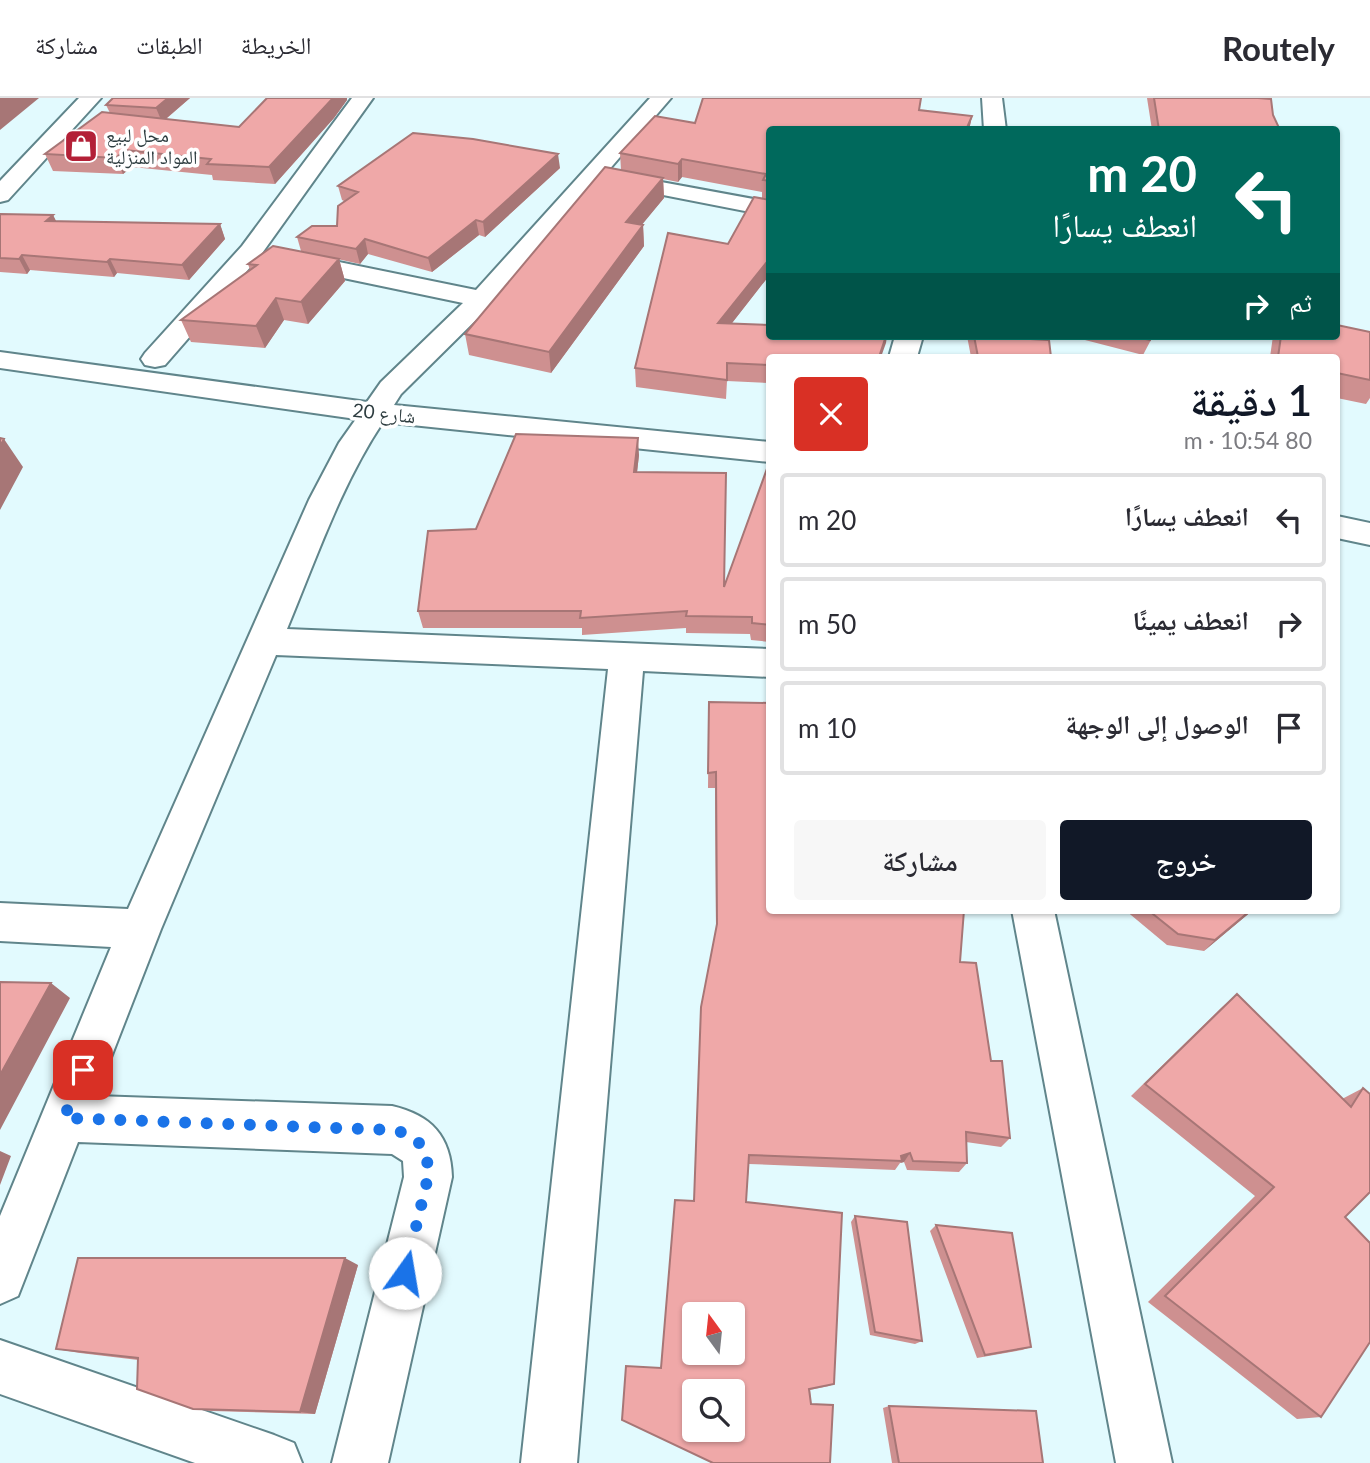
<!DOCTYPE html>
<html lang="ar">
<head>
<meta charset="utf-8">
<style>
	body { margin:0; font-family:Lato,"Noto Naskh Arabic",sans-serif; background:#f7f7f7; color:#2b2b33; direction:rtl; height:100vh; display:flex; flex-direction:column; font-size:26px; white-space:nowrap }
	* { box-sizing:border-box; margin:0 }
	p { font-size:23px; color:#7c7c81 }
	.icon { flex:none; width:38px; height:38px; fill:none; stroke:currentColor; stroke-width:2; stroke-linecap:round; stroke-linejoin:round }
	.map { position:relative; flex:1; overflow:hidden; direction:ltr }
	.drawer { position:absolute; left:766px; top:256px; width:574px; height:560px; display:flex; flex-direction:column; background:#fff; border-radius:7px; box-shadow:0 2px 5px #0004; direction:rtl }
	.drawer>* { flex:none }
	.banner { position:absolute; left:766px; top:28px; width:574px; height:214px; border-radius:7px; box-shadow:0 2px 5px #0004; direction:rtl; background:#00695c; color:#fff; overflow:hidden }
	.needle { width:46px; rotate:345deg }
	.fabs { position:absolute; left:682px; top:1204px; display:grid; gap:14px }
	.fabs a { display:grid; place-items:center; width:63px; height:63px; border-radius:7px; background:#fff; box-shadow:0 2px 5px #0004; font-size:35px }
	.pin { position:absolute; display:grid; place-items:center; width:60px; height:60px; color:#fff; margin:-30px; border-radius:14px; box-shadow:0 4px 10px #0006 }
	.me { position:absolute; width:77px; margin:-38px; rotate:13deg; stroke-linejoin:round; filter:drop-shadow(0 0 5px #0008) }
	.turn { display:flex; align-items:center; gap:24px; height:147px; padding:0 28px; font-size:32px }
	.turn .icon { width:91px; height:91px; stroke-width:2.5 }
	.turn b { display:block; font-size:49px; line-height:60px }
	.then { display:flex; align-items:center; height:66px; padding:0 28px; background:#0003; gap:14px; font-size:26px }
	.round { display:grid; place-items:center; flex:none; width:74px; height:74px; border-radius:7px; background:#f7f7f7 }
	.headline { display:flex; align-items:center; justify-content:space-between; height:119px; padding:0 28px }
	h1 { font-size:42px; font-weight:600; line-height:52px; color:#111827 }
	.cta { display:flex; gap:14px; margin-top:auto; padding:14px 28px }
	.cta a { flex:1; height:80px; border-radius:7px; background:#111827; color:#fff; font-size:28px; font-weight:600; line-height:80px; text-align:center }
	.cta a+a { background:#f7f7f7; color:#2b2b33 }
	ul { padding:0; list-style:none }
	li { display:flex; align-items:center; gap:21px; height:94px; margin:0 14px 10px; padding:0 14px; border:4px solid #e1e1e2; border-radius:7px }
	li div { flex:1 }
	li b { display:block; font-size:26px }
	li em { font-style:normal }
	header { display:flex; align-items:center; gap:42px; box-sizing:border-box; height:98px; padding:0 35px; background:#fff; border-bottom:2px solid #e1e1e2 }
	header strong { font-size:33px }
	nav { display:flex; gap:38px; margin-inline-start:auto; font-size:24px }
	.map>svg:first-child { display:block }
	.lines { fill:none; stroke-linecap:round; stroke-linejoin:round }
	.minor-casing { stroke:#60858b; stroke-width:4 }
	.minor { fill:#fff; fill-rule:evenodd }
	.wall { fill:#ce9090 }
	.shaded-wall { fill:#a77676 }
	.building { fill:#efa8a8; stroke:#a77676; stroke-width:2; fill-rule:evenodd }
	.route { stroke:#1a73e8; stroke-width:12; stroke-dasharray:0 21.6 }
	.labels { text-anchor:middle; stroke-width:7; stroke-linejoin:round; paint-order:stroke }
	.far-poi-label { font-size:19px; fill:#2e3d40; stroke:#fff; text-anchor:start }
	.far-street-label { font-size:19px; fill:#2e3d40; stroke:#fff }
</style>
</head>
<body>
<header>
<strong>Routely</strong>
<nav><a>الخريطة</a><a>الطبقات</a><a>مشاركة</a></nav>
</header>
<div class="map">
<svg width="1370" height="1365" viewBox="0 0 1370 1365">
	<rect width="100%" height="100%" fill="#e2fafe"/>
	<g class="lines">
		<g class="minor-casing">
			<path id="minor" d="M 79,0 L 101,0 L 8,102 L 0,104 L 0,83 Z
				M 352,0 L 373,0 L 260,158 L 165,267 L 155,269 L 145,267 L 141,261 L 145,255 L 242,148 Z
				M 650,0 L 671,0 L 607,74 L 770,104 L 770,118 L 612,87 L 601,81 L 491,207 L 401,296 L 394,307 L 770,344 L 770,364 L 383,324 C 341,387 316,461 287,531 L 770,551 L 770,579 L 643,573 L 577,1365 L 521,1365 L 608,571 L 276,557 L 161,831 L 96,998 L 392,1008 C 431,1017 451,1038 452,1079 L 388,1365 L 332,1365 L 404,1079 L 403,1063 L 392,1056 L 78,1044 L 18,1198 L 0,1206 L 0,1118 L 111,849 L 0,843 L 0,805 L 128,811 L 309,402 L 339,345 L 356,321 L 0,270 L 0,254 L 367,304 L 381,284 L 463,205 L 281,167 L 277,162 L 281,157 L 290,154 L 476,192 Z
				M 982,0 L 1002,0 L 1006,32 L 984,32 Z
				M 895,238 L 923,238 L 917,259 L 889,259 Z
				M 1337,418 L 1370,425 L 1370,447 L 1337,440 Z
				M 1012,812 L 1054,812 L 1172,1365 L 1116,1365 Z
				M 0,1242 L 274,1337 L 294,1345 L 302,1365 L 195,1365 L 0,1296 Z"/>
		</g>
		<use href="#minor" class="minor"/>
	</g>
	<path class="wall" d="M 113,0 L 190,0 L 166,21 L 239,29 L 347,2 L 334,20 L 275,86 L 213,82 L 212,77 L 132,69 L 123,76 L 53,73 L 45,56 L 110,15 L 106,7 Z
		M 1147,0 L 1258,0 L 1273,17 L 1280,32 L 1152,32 Z
		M 919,12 L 972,18 L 969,32 L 770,32 L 770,102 L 762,100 L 762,94 L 682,79 L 678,84 L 663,81 L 664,100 L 641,127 L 643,127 L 644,148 L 551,275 L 469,257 L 465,236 L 621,72 L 620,55 L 695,25 Z
		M 560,70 L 485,139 L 479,137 L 432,174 L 368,156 L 360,166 L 301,153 L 297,139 L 337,128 L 344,103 L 342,102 L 338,88 Z
		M 770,102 L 770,179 L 768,179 L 732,225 L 886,245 L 770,259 L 770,285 L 727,283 L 726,301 L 636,289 L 635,270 L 728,146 Z
		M 0,116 L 53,117 L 56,123 L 220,126 L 225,141 L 189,182 L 117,175 L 114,179 L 30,172 L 27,176 L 0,174 Z
		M 339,161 L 345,183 L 308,226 L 284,222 L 265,250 L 191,244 L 181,222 L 250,172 L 248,166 Z
		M 1370,234 L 1370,300 L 1366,306 L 1337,300 L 1337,259 L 1270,259 L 1273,238 L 1337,238 Z
		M 967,238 L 1012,238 L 1011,240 L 1051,259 L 971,259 Z
		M 1086,238 L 1153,238 L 1143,257 L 1085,242 Z
		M 639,357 L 637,374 L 724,489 L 770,369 L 770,544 L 751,542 L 750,536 L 686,535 L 686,530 L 582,537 L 582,530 L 423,530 L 418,513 L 476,431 Z
		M 709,604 L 770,812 L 968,812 L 967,813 L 964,813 L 960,864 L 991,963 L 1010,1040 L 1001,1049 L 966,1044 L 967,1065 L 959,1074 L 907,1072 L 904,1064 L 900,1065 L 895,1072 L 749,1066 L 746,1104 L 834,1286 L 829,1288 L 810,1292 L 811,1306 L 830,1365 L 661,1270 L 694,1103 L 716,830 L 715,690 L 708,690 Z
		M 1125,812 L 1253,812 L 1204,853 L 1167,847 Z
		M 1237,896 L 1342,1001 L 1363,990 L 1345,1119 L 1321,1319 L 1297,1321 L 1148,1204 L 1255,1098 L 1131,998 L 1221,910 Z
		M 855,1118 L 922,1243 L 915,1246 L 870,1237 L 851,1124 Z
		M 936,1127 L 1031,1249 L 1022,1252 L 977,1260 L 930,1133 Z
		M 358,1167 L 315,1316 L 212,1313 L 193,1311 L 138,1262 L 80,1255 L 56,1251 Z
		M 889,1308 L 1043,1365 L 892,1365 L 883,1310 Z"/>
	<path class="shaded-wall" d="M 0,0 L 39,0 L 0,32 Z
		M 168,0 L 190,0 L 162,24 L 156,10 Z
		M 333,0 L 347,0 L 347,2 L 334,20 L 275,86 L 269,69 Z
		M 972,18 L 969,32 L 966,32 Z
		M 125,52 L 132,69 L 123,76 L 116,60 Z
		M 558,56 L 560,70 L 485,139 L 483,124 Z
		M 682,61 L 682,79 L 678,84 L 678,66 Z
		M 663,80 L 664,100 L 627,145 L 626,124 Z
		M 53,117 L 60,131 L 46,123 Z
		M 476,122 L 479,137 L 432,174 L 428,160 Z
		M 220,126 L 225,141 L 189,182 L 182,167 Z
		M 643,127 L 644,148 L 551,275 L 549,254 Z
		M 365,141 L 368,156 L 360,166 L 356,151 Z
		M 22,157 L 30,172 L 27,176 L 19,161 Z
		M 769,160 L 768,179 L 718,243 L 718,225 Z
		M 110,161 L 117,175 L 114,179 L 107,164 Z
		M 339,161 L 345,183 L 308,226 L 301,204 Z
		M 276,200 L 284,222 L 265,250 L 256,228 Z
		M 886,238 L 887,238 L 886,245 L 881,259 L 879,259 Z
		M 638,340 L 639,357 L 635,392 L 634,374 Z
		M 4,341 L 23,369 L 0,412 L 0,348 Z
		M 1251,812 L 1253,812 L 1204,853 L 1215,842 Z
		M 51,885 L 70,900 L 0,1032 L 0,977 Z
		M 0,1053 L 11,1058 L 0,1087 Z
		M 910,1055 L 904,1064 L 900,1065 L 902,1063 L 901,1058 Z
		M 345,1160 L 358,1167 L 315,1316 L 300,1314 Z"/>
	<path class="building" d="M 113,0 L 168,0 L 156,10 L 106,7 Z
		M 267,0 L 333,0 L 269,69 L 207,66 L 211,61 L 125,52 L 116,60 L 45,56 L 102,14 L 239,29 Z
		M 703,0 L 921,0 L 919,12 L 972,18 L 966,32 L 770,32 L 770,83 L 763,82 L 766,76 L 682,61 L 678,66 L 620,55 L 655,18 L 695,25 Z
		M 1154,0 L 1258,0 L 1271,1 L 1273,17 L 1280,32 L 1159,32 Z
		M 413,35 L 473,41 L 558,56 L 483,124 L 476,122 L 428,160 L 365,141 L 356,151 L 297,139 L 312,128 L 337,128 L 338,108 L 358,94 L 338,88 Z
		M 605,69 L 663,80 L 626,124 L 643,127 L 549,254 L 465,236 Z
		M 754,99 L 770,102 L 770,160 L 718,225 L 770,227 L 770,238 L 886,238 L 879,259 L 770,259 L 770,267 L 727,265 L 727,282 L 635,270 L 668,135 L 728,146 Z
		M 0,116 L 53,117 L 46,123 L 220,126 L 182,167 L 110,161 L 107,164 L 22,157 L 19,161 L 0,160 Z
		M 273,148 L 339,161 L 301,204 L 276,200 L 256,228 L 181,222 L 257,167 L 248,166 Z
		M 1337,227 L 1370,234 L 1370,282 L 1337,275 L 1337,259 L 1278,259 L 1281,238 L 1337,238 Z
		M 974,238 L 1012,238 L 1011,240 L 1049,242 L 1051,259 L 978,259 Z
		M 1133,238 L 1152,238 L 1150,242 Z
		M 516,336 L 638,340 L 634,374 L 726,375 L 724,489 L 768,368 L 770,369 L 770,527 L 752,525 L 752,519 L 686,518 L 687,513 L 580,520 L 581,513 L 418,513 L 428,433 L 476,431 Z
		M 0,340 L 4,341 L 0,348 Z
		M 709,604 L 770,605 L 770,812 L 964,812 L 960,864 L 976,865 L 991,963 L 1002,963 L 1010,1040 L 966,1034 L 967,1065 L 913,1063 L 910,1055 L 901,1058 L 902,1063 L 749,1057 L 746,1104 L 842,1115 L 834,1286 L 809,1291 L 811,1306 L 833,1307 L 830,1365 L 713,1365 L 622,1322 L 626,1268 L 661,1270 L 675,1102 L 694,1103 L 701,909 L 717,826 L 716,674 L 708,675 ZM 695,1216 L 733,1216 L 733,1255 L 695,1255 ZM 695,1293 L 733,1293 L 733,1332 L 695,1332 Z
		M 1148,812 L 1251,812 L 1215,842 L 1178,836 Z
		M 0,884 L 51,885 L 0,977 Z
		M 1237,896 L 1351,1009 L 1363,990 L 1370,996 L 1370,1094 L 1345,1119 L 1370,1145 L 1370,1244 L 1321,1319 L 1165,1198 L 1274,1089 L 1145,986 Z
		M 855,1118 L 907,1124 L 922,1243 L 875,1234 Z
		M 936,1127 L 1012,1135 L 1031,1249 L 985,1257 Z
		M 78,1160 L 345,1160 L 300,1314 L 193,1311 L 137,1291 L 138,1260 L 56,1251 Z
		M 889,1308 L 1036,1313 L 1043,1365 L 899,1365 Z"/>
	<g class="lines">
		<path class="route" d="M 83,972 L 64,1020 L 392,1032 C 419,1036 429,1052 428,1079 L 405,1175"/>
	</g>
	<defs>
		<g id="shop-square" transform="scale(1.75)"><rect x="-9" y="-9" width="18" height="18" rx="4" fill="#b32037" stroke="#fff"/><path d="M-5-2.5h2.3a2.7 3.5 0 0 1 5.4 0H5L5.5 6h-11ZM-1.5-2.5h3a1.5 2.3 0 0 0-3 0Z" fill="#fff"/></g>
	</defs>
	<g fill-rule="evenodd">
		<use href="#shop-square" x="81" y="48"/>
	</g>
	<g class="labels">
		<g class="far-poi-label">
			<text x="106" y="44">محل لبيع<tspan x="106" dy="22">المواد المنزلية</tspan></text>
		</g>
		<g class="far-street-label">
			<text transform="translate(384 315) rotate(6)" y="7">شارع 20</text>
		</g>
	</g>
</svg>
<div class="fabs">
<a><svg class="needle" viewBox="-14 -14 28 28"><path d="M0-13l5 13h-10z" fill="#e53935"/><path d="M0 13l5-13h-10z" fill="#7c7c81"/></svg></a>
<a><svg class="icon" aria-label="search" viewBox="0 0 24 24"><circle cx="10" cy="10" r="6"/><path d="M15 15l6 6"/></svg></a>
</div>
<div class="pin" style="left:83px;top:972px;background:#d93025"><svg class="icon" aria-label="arrive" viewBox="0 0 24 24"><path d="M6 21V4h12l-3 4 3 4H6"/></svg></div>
<svg class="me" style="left:405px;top:1175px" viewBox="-20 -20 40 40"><circle r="19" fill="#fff"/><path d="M0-13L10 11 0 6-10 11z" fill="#1a73e8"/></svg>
<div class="banner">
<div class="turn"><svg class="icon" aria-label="left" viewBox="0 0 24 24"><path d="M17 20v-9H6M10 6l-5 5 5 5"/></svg><div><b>20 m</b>انعطف يسارًا</div></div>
<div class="then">ثم<svg class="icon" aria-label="right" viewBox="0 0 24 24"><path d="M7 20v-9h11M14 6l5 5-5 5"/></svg></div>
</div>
<section class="drawer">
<div class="headline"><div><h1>1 دقيقة</h1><p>80 m · 10:54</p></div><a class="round" style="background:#d93025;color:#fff"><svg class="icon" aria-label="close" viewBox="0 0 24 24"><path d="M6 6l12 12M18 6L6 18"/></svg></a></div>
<ul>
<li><svg class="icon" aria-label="left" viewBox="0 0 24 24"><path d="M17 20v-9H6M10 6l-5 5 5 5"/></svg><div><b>انعطف يسارًا</b></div><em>20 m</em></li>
<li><svg class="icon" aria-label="right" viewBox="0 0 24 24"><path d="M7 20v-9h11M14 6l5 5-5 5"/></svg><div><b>انعطف يمينًا</b></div><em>50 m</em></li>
<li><svg class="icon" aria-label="arrive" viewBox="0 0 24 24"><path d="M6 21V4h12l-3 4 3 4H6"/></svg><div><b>الوصول إلى الوجهة</b></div><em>10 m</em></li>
</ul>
<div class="cta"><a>خروج</a><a>مشاركة</a></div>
</section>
</div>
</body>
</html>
